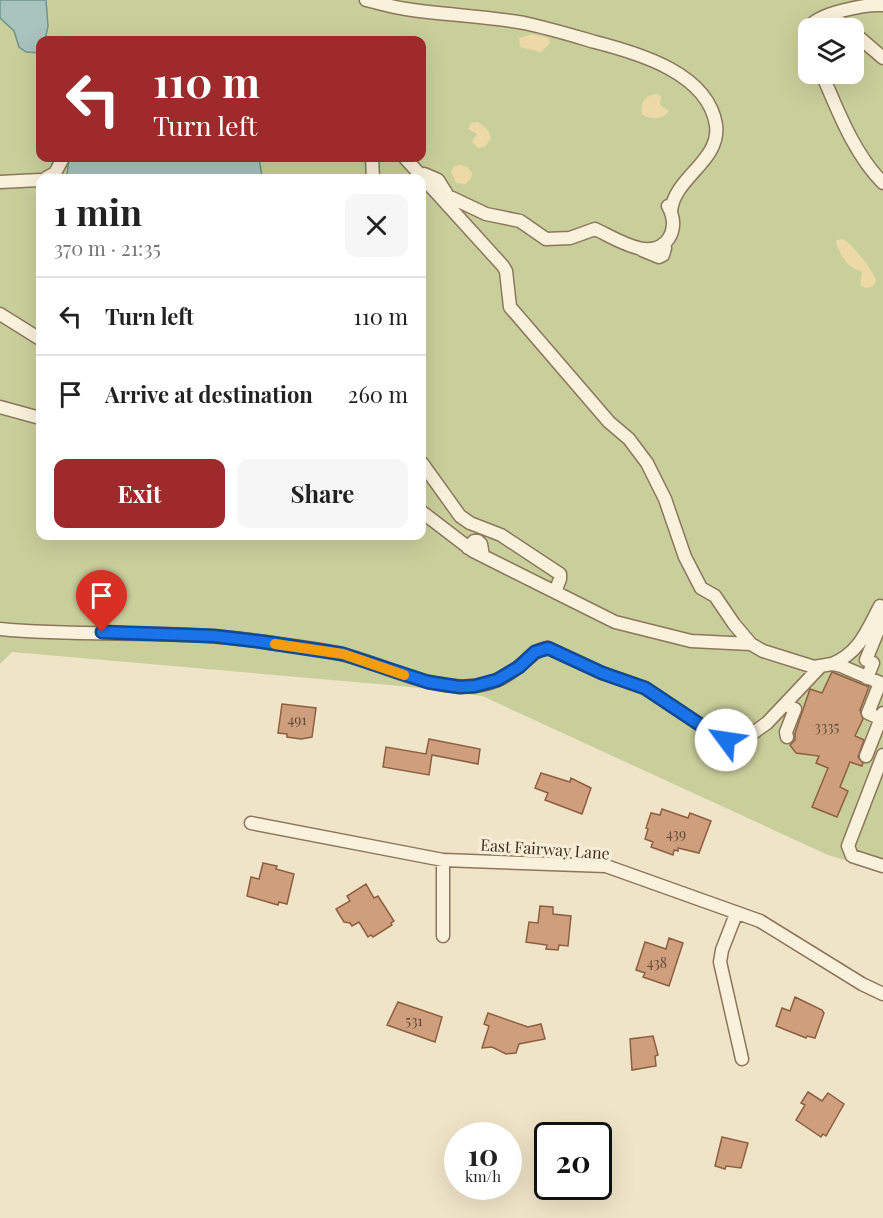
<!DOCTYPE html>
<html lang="en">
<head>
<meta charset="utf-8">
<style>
	body { margin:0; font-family:"Playfair Display",serif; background:#f6f6f6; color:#222; height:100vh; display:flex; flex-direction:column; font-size:22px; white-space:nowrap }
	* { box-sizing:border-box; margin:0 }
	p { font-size:20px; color:#767676 }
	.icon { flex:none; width:33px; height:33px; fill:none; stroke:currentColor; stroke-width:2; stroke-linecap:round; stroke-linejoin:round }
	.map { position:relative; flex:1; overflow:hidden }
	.details { position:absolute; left:36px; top:174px; width:390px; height:366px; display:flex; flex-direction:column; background:#fff; border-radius:12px; box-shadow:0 6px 24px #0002 }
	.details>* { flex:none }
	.top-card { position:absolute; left:36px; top:36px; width:390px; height:126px; border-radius:12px; box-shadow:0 6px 24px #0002; background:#9e2a2b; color:#fff; overflow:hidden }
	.controls { position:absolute; left:798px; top:18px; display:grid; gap:12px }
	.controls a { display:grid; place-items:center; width:66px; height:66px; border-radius:12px; background:#fff; box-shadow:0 6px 24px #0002; font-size:30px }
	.speed { position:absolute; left:444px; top:1122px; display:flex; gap:12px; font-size:30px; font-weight:700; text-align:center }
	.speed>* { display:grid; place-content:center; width:78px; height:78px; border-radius:50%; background:#fff; box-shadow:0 6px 24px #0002; line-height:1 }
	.speed small { font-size:15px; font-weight:400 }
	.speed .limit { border:3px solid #111; border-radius:9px; background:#fff; color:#111 }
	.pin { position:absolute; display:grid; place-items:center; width:51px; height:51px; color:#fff; margin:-62px -26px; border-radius:50% 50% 50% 0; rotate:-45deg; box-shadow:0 0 6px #0007 }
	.pin .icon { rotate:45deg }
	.me { position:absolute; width:66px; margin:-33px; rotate:301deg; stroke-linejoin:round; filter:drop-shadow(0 0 4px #0008) }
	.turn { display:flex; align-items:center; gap:21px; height:126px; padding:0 18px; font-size:27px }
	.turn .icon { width:78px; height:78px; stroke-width:2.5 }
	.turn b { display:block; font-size:42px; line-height:51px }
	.round { display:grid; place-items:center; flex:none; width:63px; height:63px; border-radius:12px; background:#f6f6f6 }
	.summary { display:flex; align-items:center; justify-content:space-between; height:102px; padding:0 18px }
	h1 { font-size:36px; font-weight:700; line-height:45px }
	.cta { display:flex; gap:12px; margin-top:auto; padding:12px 18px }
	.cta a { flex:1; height:69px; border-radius:12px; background:#9e2a2b; color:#fff; font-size:24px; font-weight:700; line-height:69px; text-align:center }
	.cta a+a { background:#f6f6f6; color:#222 }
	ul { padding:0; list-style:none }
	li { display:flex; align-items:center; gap:18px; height:78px; padding:0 18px; border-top:2px solid #e0e0e0 }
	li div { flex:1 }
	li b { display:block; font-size:22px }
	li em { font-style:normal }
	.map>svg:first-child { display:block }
	.green { fill:#c9cf9b; fill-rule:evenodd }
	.sand { fill:#ecd9a5 }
	.water { fill:#a9c4bc; stroke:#6f938a; stroke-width:1.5 }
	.building { fill:#cf9f7d; stroke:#8d5f41; stroke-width:1.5 }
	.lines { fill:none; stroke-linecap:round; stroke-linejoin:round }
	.minor-casing { stroke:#8d765c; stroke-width:15 }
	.minor { stroke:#faf1dc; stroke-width:12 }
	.route-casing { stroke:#114b97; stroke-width:15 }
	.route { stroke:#1a73e8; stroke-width:10 }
	.slow { stroke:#f59e0b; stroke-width:10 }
	.labels { text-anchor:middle; stroke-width:6; stroke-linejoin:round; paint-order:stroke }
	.number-label { font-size:14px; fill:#624a37 }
	.street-label { font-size:16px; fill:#3d2e20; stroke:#f7eed8 }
</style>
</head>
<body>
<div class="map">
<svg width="883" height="1218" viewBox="0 0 883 1218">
	<rect width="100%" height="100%" fill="#f0e4c8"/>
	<path class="green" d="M 0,0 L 883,0 L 883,872 L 828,855 L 482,696 L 401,686 L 12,652 L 0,664 ZM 808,28 L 854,28 L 854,74 L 808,74 ZM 40,40 L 422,40 L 422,158 L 40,158 ZM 40,178 L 422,178 L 422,536 L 40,536 Z"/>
	<path class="sand" d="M 532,34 L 548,38 L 550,43 L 541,52 L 520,47 L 519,38 Z
		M 656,94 L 661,96 L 660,105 L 669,111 C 663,120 650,120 642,114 C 640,102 645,96 656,94 Z
		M 478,122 L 488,130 L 491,138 L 485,147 L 478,148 L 472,142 L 477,134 L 468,129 L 471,123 Z
		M 460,165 L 467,167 L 472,173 L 471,179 L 465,184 L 456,183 L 451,171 L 455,166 Z
		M 843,239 C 851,243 875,272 876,281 L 873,286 L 866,288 L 860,285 L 862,272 C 846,267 842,257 836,243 L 837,240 Z"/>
	<path class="water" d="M 0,0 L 46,0 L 48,26 L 45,40 L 40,40 L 40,53 L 26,52 L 19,47 L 14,31 L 0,18 Z
		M 69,158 L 259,158 L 262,177 L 74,178 L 67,175 Z"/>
	<path class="building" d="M 832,672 L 869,687 L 860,710 L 863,719 L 855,736 L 864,740 L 858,757 L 863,763 L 862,766 L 850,762 L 840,787 L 848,791 L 837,817 L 812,807 L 828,768 L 816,763 L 819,756 L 796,753 L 790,745 L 795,740 L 795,733 L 810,689 L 822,693 Z
		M 282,704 L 316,708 L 312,737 L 301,739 L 287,737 L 287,734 L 278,733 Z
		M 429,739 L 480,749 L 478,764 L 432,755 L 429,775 L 383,767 L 386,747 L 426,754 Z
		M 541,773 L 570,782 L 571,778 L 591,788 L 582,814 L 545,800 L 548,793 L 535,788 Z
		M 662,809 L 688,818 L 690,813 L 711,821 L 699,853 L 678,848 L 678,851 L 674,850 L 673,855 L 651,847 L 653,842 L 645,839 L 648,829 L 646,828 L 651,813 L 660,815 Z
		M 263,863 L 277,866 L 276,869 L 294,874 L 287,904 L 279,902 L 278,905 L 247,896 L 251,877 L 259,879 Z
		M 366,884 L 374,898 L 378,896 L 394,921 L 391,923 L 392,925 L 373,937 L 371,935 L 368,937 L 359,922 L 352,926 L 350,923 L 344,922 L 336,909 L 350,901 L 347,896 Z
		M 540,906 L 553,907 L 553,914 L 571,916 L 568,946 L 559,945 L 558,950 L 546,949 L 547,945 L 526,942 L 529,922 L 538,923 Z
		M 669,938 L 683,943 L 669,986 L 643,977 L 645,973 L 636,970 L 645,942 L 666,949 Z
		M 795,997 L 822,1010 L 824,1013 L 815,1038 L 807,1036 L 806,1038 L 776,1026 L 782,1008 L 790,1011 Z
		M 398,1002 L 442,1017 L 435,1042 L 387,1025 Z
		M 488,1013 L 528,1027 L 541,1024 L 545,1039 L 519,1044 L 516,1053 L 506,1054 L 492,1047 L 482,1048 L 489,1026 L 484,1024 Z
		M 653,1036 L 658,1055 L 655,1056 L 656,1066 L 632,1070 L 630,1039 Z
		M 808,1092 L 822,1101 L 828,1093 L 844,1104 L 826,1136 L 823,1134 L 821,1137 L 796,1120 L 805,1105 L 801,1103 Z
		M 722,1137 L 748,1143 L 741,1168 L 726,1166 L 725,1169 L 715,1166 Z"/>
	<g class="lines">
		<g class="minor-casing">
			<path id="minor" d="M 366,0 C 379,3 392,7 406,9 C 445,15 485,16 524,23 C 548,28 571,35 595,42 C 638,53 708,73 716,125 C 721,161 673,178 671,212
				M 831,15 L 848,28
				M 809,28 C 816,13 867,4 883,5
				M 854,33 L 883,58
				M 822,74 C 838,111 854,154 883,183
				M 372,158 L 373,178
				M 405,158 L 503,266 L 506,271 L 510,307 L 609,422 L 629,439 L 647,463 L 665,499 L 685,557 L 701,588 L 715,596 L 734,624 L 751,644
				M 424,174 L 438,180 L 448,196 L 486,214 L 520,221 L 546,239 L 570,238 L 595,229 C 615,238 652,264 669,238 C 675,228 674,217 668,206
				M 46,178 L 55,173 L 63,158
				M 0,182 L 40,180
				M 642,250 L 659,257 L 663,255 L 665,248 L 664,244
				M 0,314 L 40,339
				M 0,407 L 40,418
				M 422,463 L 460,516 L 470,523 L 501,535 L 560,574 L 560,579 L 555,592
				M 422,512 L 473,551 L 615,622 L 691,641 L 751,644 L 763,651 L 814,667 L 832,664 L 841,666 L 883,684
				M 468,548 L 474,541 L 478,541 L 481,544 L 483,556
				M 0,629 C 88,638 176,628 264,642 C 291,646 319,648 345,655 C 388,666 428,690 473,686 C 489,685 506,678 518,667 C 529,659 534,650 548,648 L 602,673 L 645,688 L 717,736 L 735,741 L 746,738 L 767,723 L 819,668
				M 832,664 C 859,653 867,631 880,606 L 883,608
				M 867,678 L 873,663 L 866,660 L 883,618
				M 880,683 L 868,713 L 881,719
				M 787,737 L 786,732 L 795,709 L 790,707
				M 883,755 L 848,846 L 852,856 L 883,866
				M 866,756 L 883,713
				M 251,823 L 443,860 L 606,866 L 760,921 L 862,984 L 883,994
				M 736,914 L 722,950 L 720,962 L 742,1059
				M 443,936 L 443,860"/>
		</g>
		<use href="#minor" class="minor"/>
	</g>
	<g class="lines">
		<g class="route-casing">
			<path id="route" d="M 102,632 L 214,636 L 264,642 L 343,654 L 428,682 L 460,687 L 475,686 L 497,680 L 519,667 L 535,652 L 548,648 L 602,673 L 645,688 L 717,736 L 726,740"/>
		</g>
		<use href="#route" class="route"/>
		<path class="slow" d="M 275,644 L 343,654 L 404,675"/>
	</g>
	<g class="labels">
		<g class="number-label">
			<text x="297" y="725">491</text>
			<text x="827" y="732">3335</text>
			<text x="676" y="839">439</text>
			<text x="657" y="968">438</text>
			<text x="414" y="1026">531</text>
		</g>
		<g class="street-label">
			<text transform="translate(545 849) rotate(4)" y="6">East Fairway Lane</text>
		</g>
	</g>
</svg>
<div class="controls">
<a><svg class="icon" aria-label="layers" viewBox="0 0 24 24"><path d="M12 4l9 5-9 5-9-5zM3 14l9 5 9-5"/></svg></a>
</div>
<div class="speed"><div>10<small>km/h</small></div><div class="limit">20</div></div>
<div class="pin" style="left:102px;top:632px;background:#d93025"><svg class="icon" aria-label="arrive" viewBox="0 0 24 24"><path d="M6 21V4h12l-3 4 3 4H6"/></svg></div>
<svg class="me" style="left:726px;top:740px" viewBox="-20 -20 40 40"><circle r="19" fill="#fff"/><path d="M0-13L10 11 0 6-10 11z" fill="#1a73e8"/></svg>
<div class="top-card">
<div class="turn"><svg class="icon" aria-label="left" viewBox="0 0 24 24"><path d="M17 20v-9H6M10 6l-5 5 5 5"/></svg><div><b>110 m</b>Turn left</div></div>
</div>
<section class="details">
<div class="summary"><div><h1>1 min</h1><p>370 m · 21:35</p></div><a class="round"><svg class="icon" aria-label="close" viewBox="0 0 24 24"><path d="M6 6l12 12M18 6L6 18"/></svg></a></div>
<ul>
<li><svg class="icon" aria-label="left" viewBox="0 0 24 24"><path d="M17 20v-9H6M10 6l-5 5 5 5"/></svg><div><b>Turn left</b></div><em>110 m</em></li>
<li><svg class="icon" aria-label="arrive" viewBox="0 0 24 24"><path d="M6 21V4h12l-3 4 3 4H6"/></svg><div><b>Arrive at destination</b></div><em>260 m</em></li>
</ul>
<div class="cta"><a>Exit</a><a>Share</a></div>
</section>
</div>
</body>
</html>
